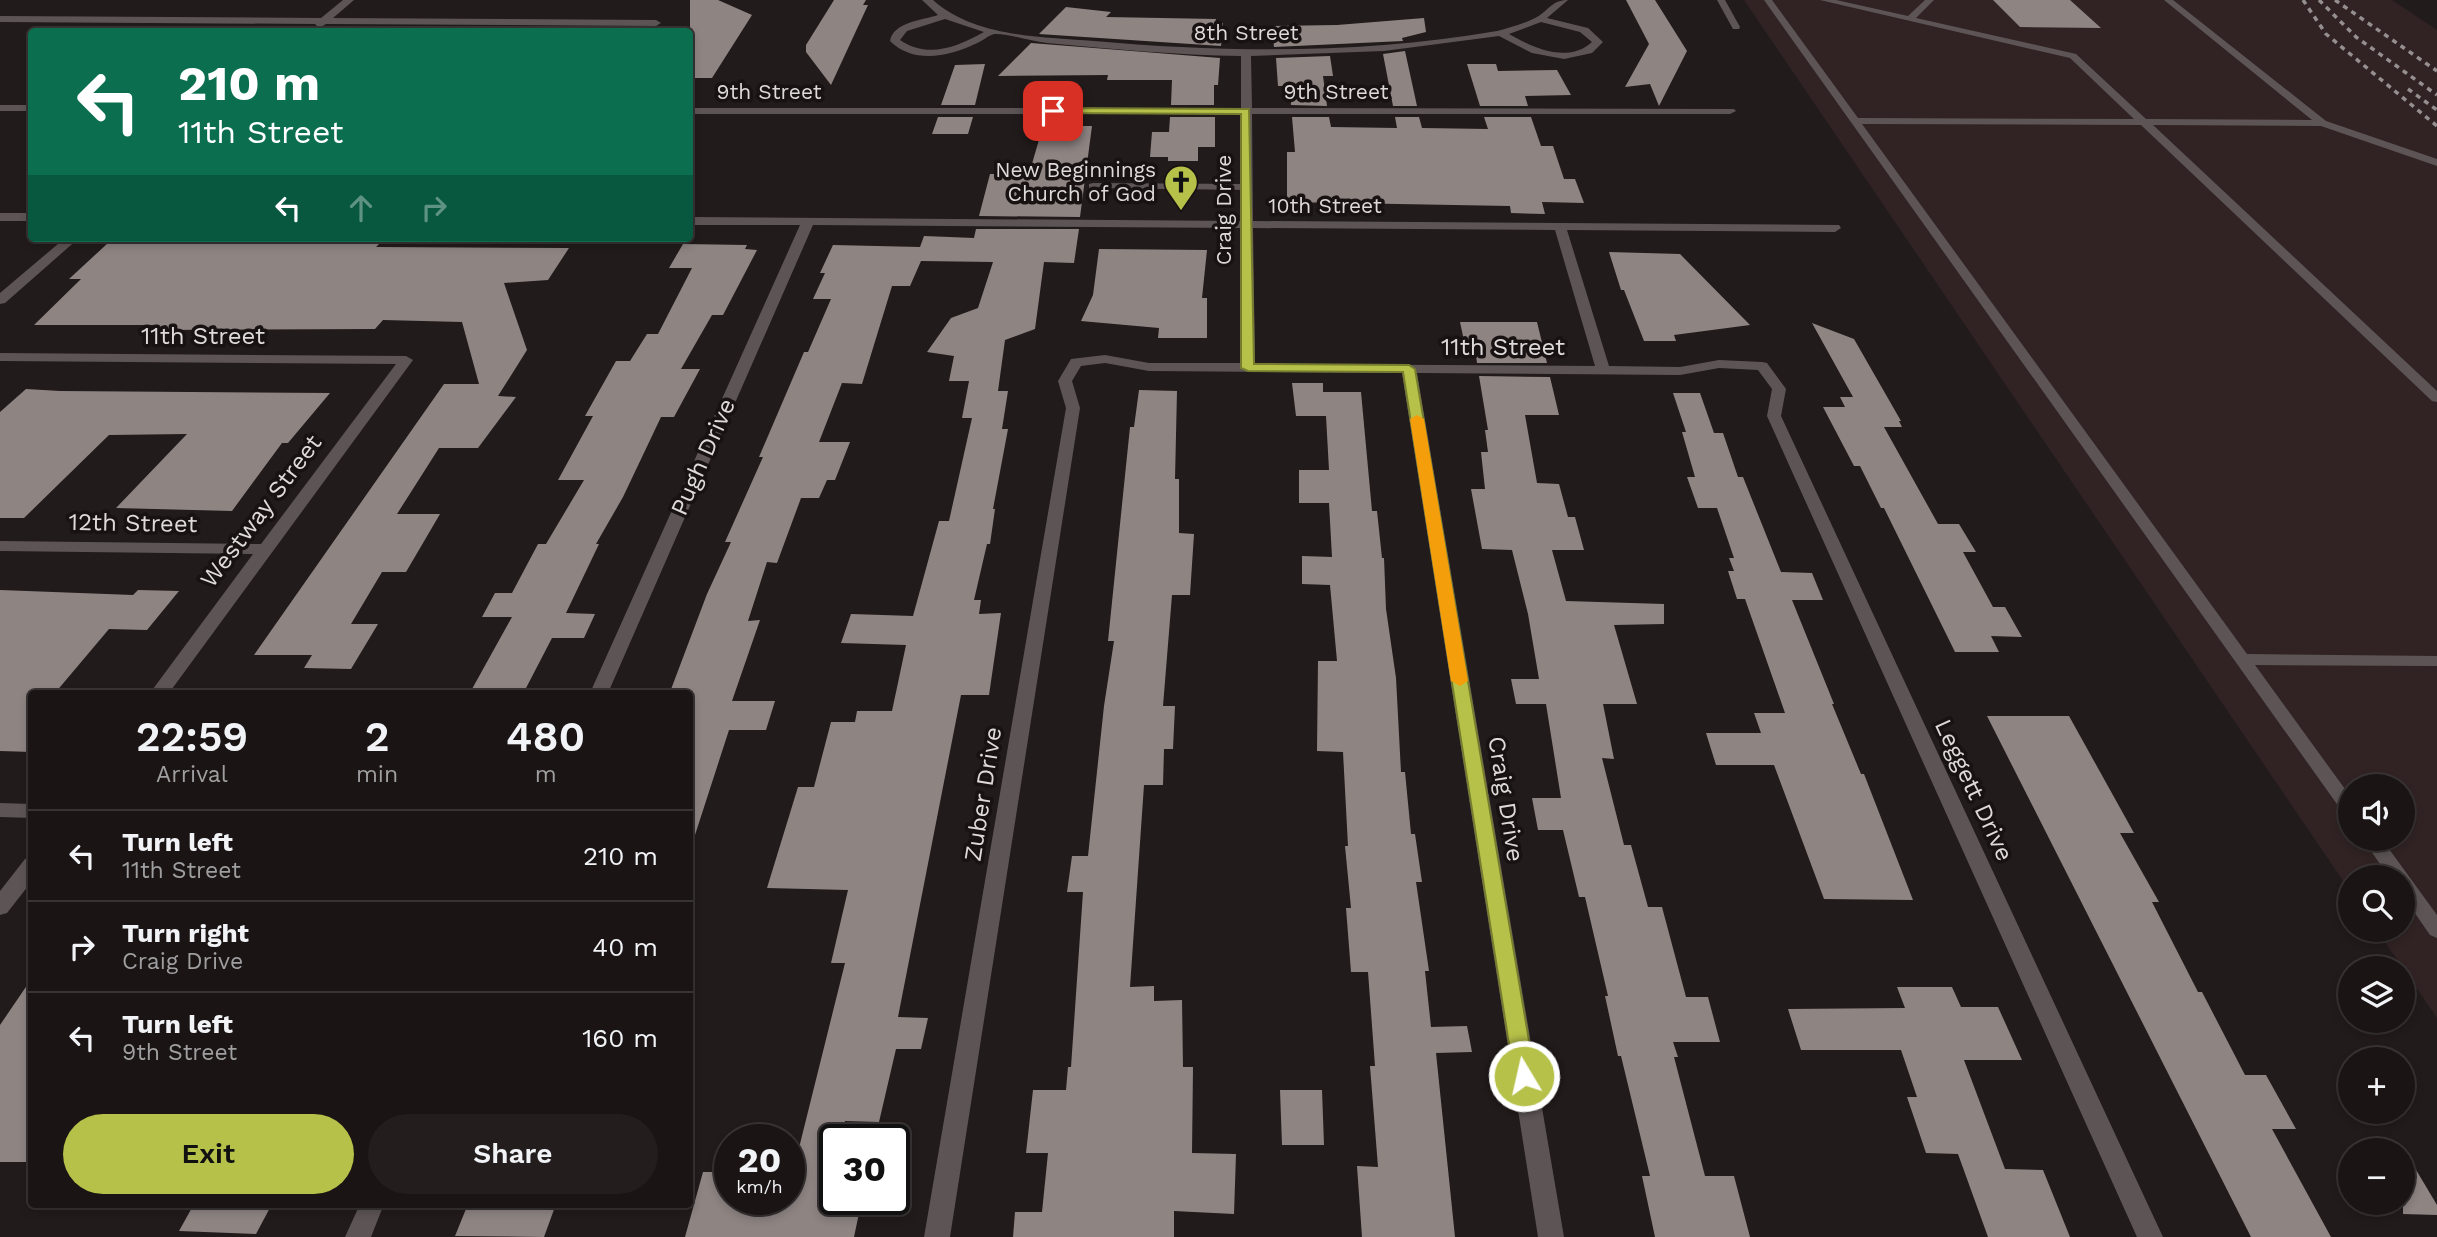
<!DOCTYPE html>
<html lang="en">
<head>
<meta charset="utf-8">
<style>
	body { margin:0; font-family:"Work Sans",sans-serif; background:#231d1d; color:#f1f3f6; height:100vh; display:flex; flex-direction:column; font-size:26px; white-space:nowrap }
	* { box-sizing:border-box; margin:0 }
	p { font-size:23px; color:#9f9ea0 }
	.icon { flex:none; width:38px; height:38px; fill:none; stroke:currentColor; stroke-width:2; stroke-linecap:round; stroke-linejoin:round }
	.map { position:relative; flex:1; overflow:hidden }
	.panel { position:absolute; left:28px; top:690px; width:665px; height:518px; display:flex; flex-direction:column; background:#1a1414; border-radius:7px; box-shadow:0 4px 10px #0003,0 0 0 2px #383334 }
	.panel>* { flex:none }
	.guide { position:absolute; left:28px; top:28px; width:665px; height:214px; border-radius:7px; box-shadow:0 4px 10px #0003,0 0 0 2px #383334; background:#0b6e4f; color:#fff; overflow:hidden }
	.buttons { position:absolute; left:2338px; top:774px; display:grid; gap:14px }
	.buttons a { display:grid; place-items:center; width:77px; height:77px; border-radius:50%; background:#1a1414; box-shadow:0 4px 10px #0003,0 0 0 2px #383334; font-size:35px }
	.speed { position:absolute; left:714px; top:1124px; display:flex; gap:14px; font-size:35px; font-weight:700; text-align:center }
	.speed>* { display:grid; place-content:center; width:91px; height:91px; border-radius:50%; background:#1a1414; box-shadow:0 4px 10px #0003,0 0 0 2px #383334; line-height:1 }
	.speed small { font-size:18px; font-weight:400 }
	.speed .limit { border:4px solid #111; border-radius:10px; background:#fff; color:#111 }
	.pin { position:absolute; display:grid; place-items:center; width:60px; height:60px; color:#fff; margin:-30px; border-radius:14px; box-shadow:0 4px 10px #0006 }
	.me { position:absolute; width:77px; margin:-38px; rotate:351deg; stroke-linejoin:round; filter:drop-shadow(0 0 5px #0008) }
	.turn { display:flex; align-items:center; gap:24px; height:147px; padding:0 35px; font-size:32px }
	.turn .icon { width:91px; height:91px; stroke-width:2.5 }
	.turn b { display:block; font-size:49px; line-height:60px }
	.lanes { display:flex; align-items:center; height:66px; padding:0 35px; background:#0003; justify-content:center; gap:35px; direction:ltr }
	.lanes .off { opacity:.35 }
	.eta { display:flex; justify-content:space-evenly; align-items:center; height:119px; text-align:center }
	.eta b { font-size:42px; font-weight:600; line-height:49px }
	.cta { display:flex; gap:14px; margin-top:auto; padding:14px 35px }
	.cta a { flex:1; height:80px; border-radius:42px; background:#b6c149; color:#111; font-size:28px; font-weight:600; line-height:80px; text-align:center }
	.cta a+a { background:#231d1d; color:#f1f3f6 }
	ul { padding:0; list-style:none }
	li { display:flex; align-items:center; gap:21px; height:91px; padding:0 35px; border-top:2px solid #383334 }
	li div { flex:1 }
	li b { display:block; font-size:26px }
	li em { font-style:normal }
	.map>svg:first-child { display:block }
	.built { fill:#312323; fill-rule:evenodd }
	.building { fill:#8e8583 }
	.lines { fill:none; stroke-linecap:round; stroke-linejoin:round }
	.service { fill:#5d5555; fill-rule:evenodd }
	.minor { fill:#5d5555; fill-rule:evenodd }
	.rail { stroke:#958f8f; stroke-width:3.5; stroke-dasharray:5 5; stroke-linecap:butt }
	.route { fill:#b6c149; stroke:#767d2f; stroke-width:2 }
	.slow { fill:#f59e0b }
	.labels { text-anchor:middle; stroke-width:7; stroke-linejoin:round; paint-order:stroke }
	.far-street-label { font-size:21px; fill:#dfdada; stroke:#181212 }
	.far-poi-label { font-size:21px; fill:#dfdada; stroke:#181212; text-anchor:end }
	.street-label { font-size:24px; fill:#dfdada; stroke:#181212 }
</style>
</head>
<body>
<div class="map">
<svg width="2437" height="1237" viewBox="0 0 2437 1237">
	<rect width="100%" height="100%" fill="#221b1b"/>
	<path class="built" d="M 1744,0 L 2392,0 L 2437,30 L 2437,1018 L 2376,929 L 2403,929 L 2403,877 L 2350,877 L 2350,891 ZM 2350,786 L 2403,786 L 2403,838 L 2350,838 Z"/>
	<path class="building" d="M 690,0 L 718,0 L 752,15 L 712,78 L 690,78 Z
		M 834,0 L 866,0 L 863,5 L 868,5 L 831,85 L 806,52 L 806,45 Z
		M 1626,0 L 1655,0 L 1687,51 L 1659,106 L 1650,84 L 1625,87 L 1649,44 Z
		M 1993,0 L 2070,0 L 2101,28 L 2020,27 Z
		M 1066,7 L 1111,12 L 1106,17 L 1216,19 L 1215,23 L 1223,23 L 1221,46 L 1039,34 Z
		M 1424,18 L 1426,32 L 1402,38 L 1403,41 L 1274,47 L 1272,26 L 1337,25 Z
		M 1031,43 L 1220,58 L 1218,85 L 1214,85 L 1214,105 L 1171,105 L 1172,80 L 1107,80 L 1108,75 L 998,76 Z
		M 1405,51 L 1417,106 L 1393,106 L 1383,54 Z
		M 1330,56 L 1333,76 L 1323,76 L 1327,106 L 1291,105 L 1290,86 L 1278,86 L 1276,58 Z
		M 985,64 L 975,105 L 941,105 L 955,65 Z
		M 1467,64 L 1496,64 L 1498,71 L 1557,70 L 1571,95 L 1525,96 L 1528,106 L 1480,106 Z
		M 938,117 L 973,117 L 968,134 L 932,134 Z
		M 1170,117 L 1215,117 L 1215,147 L 1198,147 L 1198,161 L 1168,161 L 1168,157 L 1150,157 L 1152,132 L 1169,132 Z
		M 1292,117 L 1329,117 L 1331,127 L 1397,128 L 1395,117 L 1419,117 L 1422,128 L 1488,129 L 1484,117 L 1531,117 L 1541,146 L 1553,146 L 1564,179 L 1575,179 L 1584,203 L 1542,202 L 1545,214 L 1511,213 L 1510,206 L 1287,202 L 1287,152 L 1295,152 Z
		M 1043,126 L 1092,126 L 1080,217 L 979,216 L 990,174 L 1029,174 Z
		M 976,229 L 1079,229 L 1074,263 L 1044,262 L 1035,329 L 1005,340 L 998,391 L 1008,391 L 1002,429 L 1008,429 L 993,509 L 995,509 L 990,544 L 987,544 L 974,600 L 981,600 L 979,614 L 1001,613 L 989,695 L 961,695 L 898,1017 L 928,1018 L 921,1049 L 896,1049 L 879,1122 L 845,1121 L 842,1138 L 835,1138 L 835,1199 L 862,1199 L 854,1237 L 685,1237 L 703,1172 L 730,1172 L 730,1199 L 789,1199 L 789,1172 L 793,1172 L 845,963 L 831,963 L 848,890 L 767,888 L 798,787 L 814,787 L 831,722 L 855,722 L 857,711 L 892,711 L 906,645 L 841,643 L 851,614 L 913,616 L 939,521 L 949,521 L 972,418 L 962,418 L 969,381 L 949,381 L 954,356 L 927,352 L 951,318 L 978,308 L 993,262 L 921,261 L 910,286 L 892,286 L 862,384 L 842,383 L 819,442 L 850,442 L 835,480 L 827,480 L 819,498 L 801,498 L 777,563 L 767,562 L 748,621 L 760,620 L 732,701 L 775,701 L 766,730 L 729,730 L 695,835 L 690,834 L 690,692 L 670,692 L 707,594 L 731,542 L 725,542 L 763,457 L 759,457 L 804,352 L 808,352 L 831,299 L 813,299 L 825,273 L 820,273 L 833,245 L 920,247 L 924,236 L 974,238 Z
		M 138,240 L 278,244 L 281,241 L 333,241 L 330,244 L 379,244 L 376,247 L 569,248 L 548,280 L 504,283 L 527,350 L 498,396 L 516,397 L 478,448 L 439,448 L 397,514 L 440,514 L 406,572 L 382,572 L 351,624 L 378,624 L 351,669 L 304,668 L 312,655 L 254,655 L 444,384 L 479,384 L 462,322 L 383,320 L 375,329 L 153,330 L 157,325 L 34,325 L 81,279 L 69,279 L 108,243 L 135,243 Z
		M 683,244 L 747,245 L 745,249 L 757,250 L 723,315 L 712,315 L 681,369 L 700,369 L 674,417 L 661,417 L 623,497 L 596,544 L 599,544 L 566,613 L 595,614 L 584,638 L 552,638 L 525,690 L 472,689 L 512,617 L 482,617 L 495,593 L 512,593 L 538,544 L 546,544 L 584,480 L 558,480 L 593,416 L 585,416 L 616,361 L 630,361 L 647,334 L 658,334 L 692,268 L 669,268 Z
		M 1099,249 L 1207,250 L 1202,298 L 1207,298 L 1207,338 L 1158,338 L 1159,328 L 1081,321 L 1093,295 Z
		M 1609,252 L 1680,254 L 1750,325 L 1674,335 L 1676,341 L 1644,341 L 1624,290 L 1621,290 Z
		M 1460,322 L 1537,322 L 1547,363 L 1477,363 L 1476,355 L 1467,355 Z
		M 1812,323 L 1854,339 L 1901,421 L 1899,421 L 1902,427 L 1884,427 L 1938,524 L 1959,524 L 1976,552 L 1963,552 L 1993,607 L 2005,607 L 2022,637 L 1991,636 L 1999,652 L 1955,652 L 1884,508 L 1881,508 L 1860,466 L 1854,466 L 1823,407 L 1845,407 L 1840,397 L 1853,397 Z
		M 1479,376 L 1550,377 L 1559,415 L 1525,415 L 1537,483 L 1559,484 L 1568,517 L 1575,517 L 1584,550 L 1552,550 L 1566,601 L 1664,604 L 1664,624 L 1614,625 L 1637,704 L 1603,704 L 1614,759 L 1602,758 L 1624,845 L 1631,845 L 1648,907 L 1662,907 L 1686,997 L 1708,997 L 1720,1042 L 1673,1042 L 1678,1057 L 1674,1057 L 1705,1176 L 1734,1176 L 1750,1237 L 1655,1237 L 1642,1176 L 1650,1176 L 1621,1056 L 1618,1056 L 1605,996 L 1608,996 L 1585,897 L 1579,897 L 1563,830 L 1538,830 L 1532,798 L 1561,798 L 1546,704 L 1516,704 L 1511,679 L 1539,679 L 1528,614 L 1512,550 L 1482,549 L 1471,489 L 1485,489 L 1481,452 L 1488,452 L 1485,430 L 1488,430 Z
		M 1292,383 L 1323,383 L 1323,392 L 1361,392 L 1372,511 L 1377,511 L 1382,558 L 1384,558 L 1386,609 L 1396,678 L 1401,772 L 1405,772 L 1411,834 L 1415,834 L 1422,882 L 1416,882 L 1429,971 L 1425,971 L 1431,1027 L 1467,1026 L 1472,1052 L 1436,1053 L 1455,1237 L 1362,1237 L 1357,1166 L 1378,1167 L 1370,1066 L 1375,1066 L 1368,972 L 1351,972 L 1346,908 L 1351,908 L 1345,846 L 1348,846 L 1343,752 L 1317,751 L 1318,661 L 1337,661 L 1330,585 L 1302,584 L 1302,556 L 1332,557 L 1329,503 L 1299,503 L 1299,470 L 1329,470 L 1326,416 L 1296,416 Z
		M 26,389 L 60,391 L 330,393 L 288,443 L 282,443 L 232,511 L 116,508 L 187,434 L 109,435 L 24,518 L 0,518 L 0,412 Z
		M 1139,390 L 1177,391 L 1175,479 L 1179,479 L 1179,533 L 1194,534 L 1190,595 L 1172,595 L 1163,706 L 1175,706 L 1173,749 L 1164,749 L 1163,785 L 1144,785 L 1130,987 L 1154,986 L 1154,1001 L 1182,1000 L 1183,1067 L 1193,1067 L 1192,1153 L 1236,1154 L 1234,1214 L 1174,1211 L 1174,1237 L 1013,1237 L 1015,1212 L 1042,1212 L 1048,1153 L 1026,1153 L 1033,1090 L 1066,1090 L 1068,1067 L 1071,1067 L 1083,892 L 1067,892 L 1072,856 L 1088,856 L 1104,706 L 1114,641 L 1108,641 L 1130,427 L 1134,427 Z
		M 1673,393 L 1700,393 L 1714,433 L 1723,433 L 1738,477 L 1743,477 L 1781,572 L 1812,573 L 1823,600 L 1792,600 L 1834,704 L 1832,704 L 1861,774 L 1864,774 L 1913,900 L 1824,899 L 1774,765 L 1716,765 L 1706,733 L 1761,733 L 1754,713 L 1785,713 L 1745,599 L 1737,599 L 1728,571 L 1734,571 L 1729,558 L 1734,558 L 1717,508 L 1698,508 L 1687,477 L 1695,477 L 1682,432 L 1686,432 Z
		M 0,590 L 133,595 L 138,590 L 179,591 L 147,630 L 109,629 L 55,693 L 32,693 L 32,752 L 0,751 Z
		M 1987,716 L 2069,716 L 2134,833 L 2120,833 L 2159,902 L 2152,902 L 2198,992 L 2202,992 L 2245,1075 L 2266,1075 L 2296,1129 L 2272,1129 L 2331,1237 L 2251,1237 Z
		M 32,978 L 32,1162 L 0,1162 L 0,1025 Z
		M 1897,987 L 1952,987 L 1961,1007 L 1998,1007 L 2022,1060 L 1964,1060 L 2005,1169 L 2043,1170 L 2070,1237 L 1988,1237 L 1958,1154 L 1926,1153 L 1907,1097 L 1917,1097 L 1901,1050 L 1801,1050 L 1788,1009 L 1905,1008 Z
		M 1280,1090 L 1322,1090 L 1324,1145 L 1282,1145 Z
		M 2403,1148 L 2437,1205 L 2437,1215 L 2403,1214 Z
		M 194,1204 L 272,1204 L 256,1234 L 179,1231 Z
		M 468,1204 L 556,1204 L 544,1237 L 455,1236 Z"/>
	<g class="lines">
		<path class="service" d="M 1717,0 L 1725,0 L 1740,27 L 1739,29 L 1733,29 Z
			M 1764,0 L 1772,0 L 1858,118 L 2134,119 L 2070,58 L 1820,0 L 1836,0 L 1908,16 L 1925,0 L 1934,0 L 1916,18 L 2076,54 L 2146,119 L 2312,120 L 2164,0 L 2173,0 L 2326,121 L 2437,159 L 2437,166 L 2321,126 L 2153,125 L 2437,391 L 2437,402 L 2432,401 L 2141,125 L 1862,124 L 2247,654 L 2437,656 L 2437,666 L 2255,665 L 2350,796 L 2350,816 L 2344,814 Z
			M 1093,183 L 1247,184 L 1252,187 L 1247,190 L 1089,188 L 1089,184 Z
			M 2362,838 L 2381,838 L 2437,915 L 2437,938 L 2430,935 L 2403,896 L 2403,877 L 2389,877 Z"/>
		<path class="minor" d="M 343,0 L 354,0 L 333,18 L 656,20 L 661,23 L 656,26 L 326,24 L 319,28 L 315,24 L 0,22 L 0,16 L 321,18 Z
			M 922,0 L 933,0 C 974,37 1041,37 1094,41 C 1227,53 1364,54 1497,31 C 1509,28 1526,23 1537,17 C 1549,10 1552,0 1568,0 L 1547,18 L 1588,28 L 1603,42 L 1592,53 L 1564,59 L 1532,53 L 1499,36 L 1384,51 L 1251,56 L 1252,108 L 1734,109 L 1736,111 L 1730,114 L 1252,114 L 1253,221 L 1839,225 L 1841,228 L 1835,232 L 1567,230 L 1609,366 L 1680,367 L 1719,360 L 1762,362 L 1767,363 L 1786,389 L 1781,416 L 2163,1237 L 2137,1237 L 1767,416 L 1772,389 L 1758,370 L 1719,368 L 1680,375 L 1417,373 L 1564,1237 L 1538,1237 L 1402,373 L 1149,371 L 1105,363 L 1081,366 L 1072,381 L 1080,408 L 950,1237 L 924,1237 L 1066,408 L 1058,381 L 1071,359 L 1105,355 L 1149,363 L 1241,363 L 1241,228 L 813,225 L 608,693 L 590,693 L 800,225 L 690,225 L 690,217 L 1241,221 L 1241,114 L 690,114 L 690,108 L 1241,108 L 1241,56 C 1176,55 1112,49 1047,43 C 1033,42 1007,33 994,34 C 989,35 981,42 975,44 C 948,57 913,64 890,41 C 893,22 923,20 938,15 ZM 945,19 L 984,32 C 957,47 928,59 900,40 L 907,31 ZM 1541,22 L 1580,32 L 1592,42 C 1568,64 1533,48 1509,34 ZM 1253,228 L 1555,230 L 1595,366 L 1255,364 Z
			M 0,105 L 32,105 L 32,111 L 0,111 Z
			M 0,213 L 32,213 L 32,221 L 0,221 Z
			M 65,238 L 79,238 L 5,303 L 0,304 L 0,293 Z
			M 0,353 L 406,356 L 413,360 L 169,693 L 150,693 L 253,554 L 0,551 L 0,541 L 261,544 L 396,364 L 0,361 Z
			M 0,803 L 32,804 L 32,818 L 0,817 Z
			M 32,857 L 32,881 L 7,913 L 0,915 L 0,891 L 25,859 Z
			M 360,1204 L 384,1204 L 371,1237 L 345,1237 Z"/>
		<path class="rail" d="M 2303,0 L 2326,34 L 2437,126
			M 2319,0 L 2356,37 L 2437,95
			M 2335,0 L 2437,71
			M 2408,89 L 2437,110"/>
	</g>
	<path class="route" d="M 1053,108 L 1249,109 L 1254,364 L 1409,365 L 1415,369 L 1535,1076 L 1532,1083 L 1524,1086 L 1517,1083 L 1514,1076 L 1403,372 L 1248,371 L 1241,368 L 1241,114 L 1050,113 L 1050,109 Z"/>
	<path class="slow" d="M 1417,415 L 1424,419 L 1468,681 L 1460,686 L 1451,681 L 1410,419 Z"/>
	<defs>
		<g id="church-pin" transform="scale(1.75)"><path d="M0 17L-7.5 6A9.5 9.5 0 1 1 7.5 6Z" fill="#b6c149" stroke="#181212"/><path d="M-1.2-6h2.4v3.5h3.3v2.4h-3.3V6h-2.4V-.1h-3.3v-2.4h3.3Z" fill="#111"/></g>
	</defs>
	<g fill-rule="evenodd">
		<use href="#church-pin" x="1181" y="182"/>
	</g>
	<g class="labels">
		<g class="far-street-label">
			<text x="1246" y="40">8th Street</text>
			<text x="769" y="99">9th Street</text>
			<text x="1336" y="99">9th Street</text>
			<text x="1325" y="213">10th Street</text>
			<text transform="translate(1224 210) rotate(-90)" y="7">Craig Drive</text>
		</g>
		<g class="far-poi-label">
			<text x="1156" y="177">New Beginnings<tspan x="1156" dy="24">Church of God</tspan></text>
		</g>
		<g class="street-label">
			<text x="203" y="344">11th Street</text>
			<text x="1503" y="355">11th Street</text>
			<text transform="translate(703 457) rotate(-66)" y="8">Pugh Drive</text>
			<text transform="translate(261 511) rotate(-53)" y="8">Westway Street</text>
			<text transform="translate(133 523) rotate(1)" y="8">12th Street</text>
			<text transform="translate(1974 790) rotate(65)" y="8">Leggett Drive</text>
			<text transform="translate(983 794) rotate(-81)" y="8">Zuber Drive</text>
			<text transform="translate(1506 799) rotate(81)" y="8">Craig Drive</text>
		</g>
	</g>
</svg>
<div class="buttons">
<a><svg class="icon" aria-label="sound" viewBox="0 0 24 24"><path d="M4 9h4l5-4v14l-5-4H4zM17 9q2 3 0 6"/></svg></a>
<a><svg class="icon" aria-label="search" viewBox="0 0 24 24"><circle cx="10" cy="10" r="6"/><path d="M15 15l6 6"/></svg></a>
<a><svg class="icon" aria-label="layers" viewBox="0 0 24 24"><path d="M12 4l9 5-9 5-9-5zM3 14l9 5 9-5"/></svg></a>
<a>+</a>
<a>−</a>
</div>
<div class="speed"><div>20<small>km/h</small></div><div class="limit">30</div></div>
<div class="pin" style="left:1053px;top:111px;background:#d93025"><svg class="icon" aria-label="arrive" viewBox="0 0 24 24"><path d="M6 21V4h12l-3 4 3 4H6"/></svg></div>
<svg class="me" style="left:1524px;top:1076px" viewBox="-20 -20 40 40"><circle r="17" fill="#b6c149" stroke="#fff" stroke-width="3"/><path d="M0-11L8 9 0 5-8 9z" fill="#fff"/></svg>
<div class="guide">
<div class="turn"><svg class="icon" aria-label="left" viewBox="0 0 24 24"><path d="M17 20v-9H6M10 6l-5 5 5 5"/></svg><div><b>210 m</b>11th Street</div></div>
<div class="lanes"><svg class="icon" aria-label="left" viewBox="0 0 24 24"><path d="M17 20v-9H6M10 6l-5 5 5 5"/></svg><svg class="icon off" aria-label="ahead" viewBox="0 0 24 24"><path d="M12 20V5M6 11l6-6 6 6"/></svg><svg class="icon off" aria-label="right" viewBox="0 0 24 24"><path d="M7 20v-9h11M14 6l5 5-5 5"/></svg></div>
</div>
<section class="panel">
<div class="eta">
<div><b>22:59</b><p>Arrival</p></div>
<div><b>2</b><p>min</p></div>
<div><b>480</b><p>m</p></div>
</div>
<ul>
<li><svg class="icon" aria-label="left" viewBox="0 0 24 24"><path d="M17 20v-9H6M10 6l-5 5 5 5"/></svg><div><b>Turn left</b><p>11th Street</p></div><em>210 m</em></li>
<li><svg class="icon" aria-label="right" viewBox="0 0 24 24"><path d="M7 20v-9h11M14 6l5 5-5 5"/></svg><div><b>Turn right</b><p>Craig Drive</p></div><em>40 m</em></li>
<li><svg class="icon" aria-label="left" viewBox="0 0 24 24"><path d="M17 20v-9H6M10 6l-5 5 5 5"/></svg><div><b>Turn left</b><p>9th Street</p></div><em>160 m</em></li>
</ul>
<div class="cta"><a>Exit</a><a>Share</a></div>
</section>
</div>
</body>
</html>
